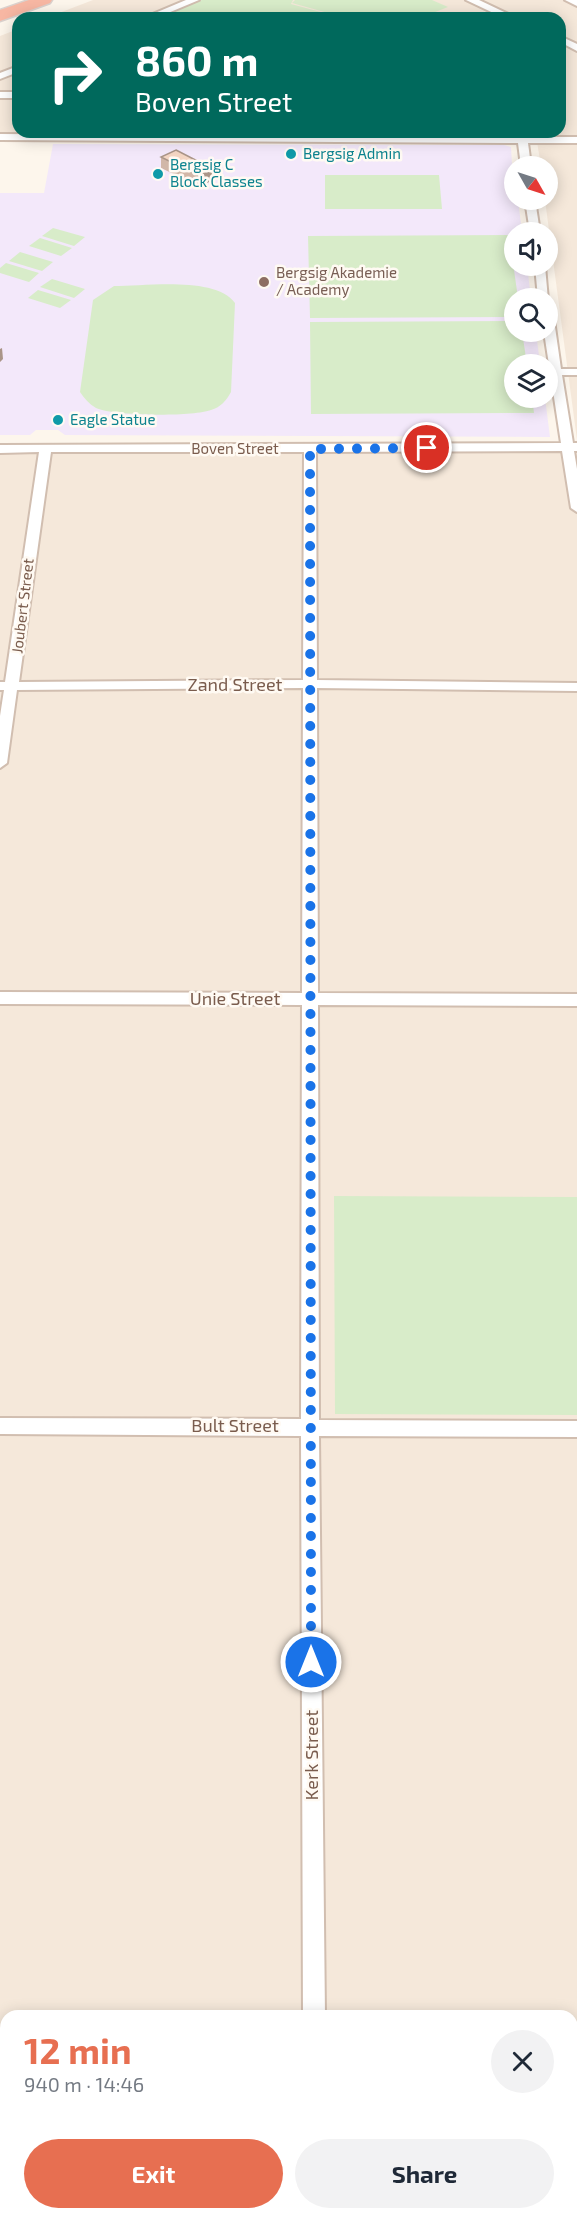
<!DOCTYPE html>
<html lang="en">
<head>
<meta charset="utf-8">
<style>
	body { margin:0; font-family:"Exo 2",sans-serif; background:#f2f2f3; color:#1f2937; height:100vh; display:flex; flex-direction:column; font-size:22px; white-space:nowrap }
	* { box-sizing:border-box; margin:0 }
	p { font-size:20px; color:#747a83 }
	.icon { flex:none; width:33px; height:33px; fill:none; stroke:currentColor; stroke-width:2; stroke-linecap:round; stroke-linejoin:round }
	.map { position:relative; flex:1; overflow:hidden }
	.sheet { position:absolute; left:0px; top:2010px; width:578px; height:210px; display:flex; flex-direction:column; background:#fff; border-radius:18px 18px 0 0; box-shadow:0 3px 15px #0003 }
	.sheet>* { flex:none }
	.hud { position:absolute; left:12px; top:12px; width:554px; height:126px; border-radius:18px; box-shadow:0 3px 15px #0003; background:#00695c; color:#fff; overflow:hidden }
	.needle { width:39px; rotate:129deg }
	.buttons { position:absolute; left:504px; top:156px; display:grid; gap:12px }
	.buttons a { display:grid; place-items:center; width:54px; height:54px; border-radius:50%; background:#fff; box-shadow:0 3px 15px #0003; font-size:30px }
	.pin { position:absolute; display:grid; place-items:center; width:51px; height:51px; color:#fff; margin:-26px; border:3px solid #fff; border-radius:50%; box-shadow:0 2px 6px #0007 }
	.me { position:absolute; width:66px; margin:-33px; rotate:0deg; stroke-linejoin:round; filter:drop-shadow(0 0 4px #0008) }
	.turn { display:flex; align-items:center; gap:21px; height:126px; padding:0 24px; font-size:27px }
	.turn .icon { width:78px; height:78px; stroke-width:2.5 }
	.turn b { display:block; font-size:42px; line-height:51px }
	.round { display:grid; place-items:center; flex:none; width:63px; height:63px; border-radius:32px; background:#f2f2f3 }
	.head { display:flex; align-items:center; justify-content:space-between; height:102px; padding:0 24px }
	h1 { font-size:36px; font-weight:700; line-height:45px; color:#e76f51 }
	.cta { display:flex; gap:12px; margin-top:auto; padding:12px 24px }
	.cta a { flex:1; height:69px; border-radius:36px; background:#e76f51; color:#fff; font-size:24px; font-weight:700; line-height:69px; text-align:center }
	.cta a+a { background:#f2f2f3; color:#1f2937 }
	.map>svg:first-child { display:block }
	.residential { fill:#f5e8da; fill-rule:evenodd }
	.education { fill:#f3e8fa }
	.green { fill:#d8ecc9 }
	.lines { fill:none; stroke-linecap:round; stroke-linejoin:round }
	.street-casing { stroke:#d1beb0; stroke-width:4 }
	.highway-casing { stroke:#dad1cd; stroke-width:3 }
	.street { fill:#fff; fill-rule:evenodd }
	.highway { fill:#f7b7a3; fill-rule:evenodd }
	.wall { fill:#d1b7a8 }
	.shaded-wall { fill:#aa9588 }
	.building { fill:#f3d5c3; stroke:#aa9588; stroke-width:1.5 }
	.route { stroke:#1a73e8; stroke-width:10; stroke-dasharray:0 18 }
	.culture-dot { fill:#0f9aa8; stroke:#fffaf3; stroke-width:2 }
	.education-dot { fill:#8d6e63; stroke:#fffaf3; stroke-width:2 }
	.labels { text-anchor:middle; stroke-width:5; stroke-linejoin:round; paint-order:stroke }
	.far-culture-label { font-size:15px; fill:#0d838f; stroke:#fffaf3; text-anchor:start }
	.far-education-label { font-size:15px; fill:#785e54; stroke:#fffaf3; text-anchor:start }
	.far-street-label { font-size:15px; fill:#7a5c4d; stroke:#fffaf3 }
	.street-label { font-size:18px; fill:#7a5c4d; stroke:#fffaf3 }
</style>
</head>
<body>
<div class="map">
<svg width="577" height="2220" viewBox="0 0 577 2220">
	<rect width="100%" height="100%" fill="#fdf6ec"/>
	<path class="residential" d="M 93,0 L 577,0 L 577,440 L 545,200 L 548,200 L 548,166 L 541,166 L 537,142 L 0,141 L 0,36 L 18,29 L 18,132 L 560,132 L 560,18 L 46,18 Z
		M 0,453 L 577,453 L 577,2220 L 0,2220 ZM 6,2016 L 572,2016 L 572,2214 L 6,2214 Z"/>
	<path class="education" d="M 53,144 L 504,145 L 511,147 L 514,200 L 518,200 L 522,232 L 514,232 L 514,266 L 527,266 L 531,298 L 514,298 L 514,332 L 536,332 L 540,364 L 514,364 L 514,398 L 545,398 L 550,437 L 65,435 L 58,430 L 36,430 L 30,435 L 0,435 L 0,193 L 44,193 Z"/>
	<path class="green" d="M 202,0 L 293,0 L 291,4 L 343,18 L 157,18 Z
		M 295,0 L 432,0 L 448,7 L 420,18 L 346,18 L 292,3 Z
		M 325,175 L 439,175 L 442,209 L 325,209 Z
		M 53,228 L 85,237 L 74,246 L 42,236 Z
		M 509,235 L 518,298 L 514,298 L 514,317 L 310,318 L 308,236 Z
		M 40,238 L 72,248 L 61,256 L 29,246 Z
		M 20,252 L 53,262 L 42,271 L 9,261 Z
		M 6,263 L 39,273 L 29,282 L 0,273 L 0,268 Z
		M 52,279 L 85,289 L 74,298 L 40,287 Z
		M 114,286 C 146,286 216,276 235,303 L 231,392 C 226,401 221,407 211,410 C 193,417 113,416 96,408 C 89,404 84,398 80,392 L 93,300 Z
		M 38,290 L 71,300 L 60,308 L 28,298 Z
		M 514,321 L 514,332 L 522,332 L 527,364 L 514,364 L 514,398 L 532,398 L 534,413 L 311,414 L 310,322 Z
		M 334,1196 L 577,1197 L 577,1415 L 335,1414 Z"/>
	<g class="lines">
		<g class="street-casing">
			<path id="street" d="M 186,0 L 199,0 L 156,18 L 143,18 Z
				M 466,0 L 479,0 L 517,18 L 504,18 Z
				M 565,0 L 577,0 L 577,6 Z
				M 560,36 L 577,44 L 577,51 L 560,42 Z
				M 18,66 L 18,72 L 0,79 L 0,73 Z
				M 0,92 L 18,92 L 18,98 L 0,98 Z
				M 516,132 L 526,132 L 527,137 L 577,137 L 577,143 L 528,143 L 531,166 L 521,166 L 518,143 L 0,140 L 0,134 L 517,137 Z
				M 525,200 L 535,200 L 540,232 L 530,232 Z
				M 535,266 L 545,266 L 548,300 L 538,298 Z
				M 548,317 L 554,320 L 561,369 L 577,369 L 577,375 L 562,375 L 573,443 L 577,443 L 577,451 L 574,451 L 577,469 L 577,512 L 571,508 L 562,451 L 316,452 L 317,680 L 577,683 L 577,691 L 317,688 L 318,993 L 577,994 L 577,1006 L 318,1005 L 319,1420 L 577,1421 L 577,1437 L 319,1436 L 325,2016 L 303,2016 L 301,1436 L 0,1434 L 0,1418 L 301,1419 L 302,1005 L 0,1004 L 0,992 L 302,993 L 303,688 L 17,690 L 7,763 L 0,768 L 0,716 L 4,690 L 0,690 L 0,682 L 5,682 L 39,452 L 0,453 L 0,445 L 561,443 L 544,332 L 548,332 ZM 51,452 L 304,452 L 303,680 L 19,682 Z
				M 572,2038 L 577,2038 L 577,2060 L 572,2060 Z
				M 0,2039 L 6,2039 L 6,2061 L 0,2061 Z
				M 303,2214 L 327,2214 L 327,2220 L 303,2220 Z"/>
		</g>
		<g class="highway-casing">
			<path id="highway" d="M 29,0 L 52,0 L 50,3 L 0,21 L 0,10 Z"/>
		</g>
		<use href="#street" class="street"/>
		<use href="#highway" class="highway"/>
	</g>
	<path class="wall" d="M 161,157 L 213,169 L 214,180 L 199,186 L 161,168 Z"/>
	<path class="shaded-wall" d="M 213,169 L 214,180 L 199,186 L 199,176 Z
		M 2,348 L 3,359 L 0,362 L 0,349 Z"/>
	<path class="building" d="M 176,150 L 213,169 L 199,176 L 161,157 Z"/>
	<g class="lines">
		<path class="route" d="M 311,1662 L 310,449 L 427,448"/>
	</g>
	<g class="culture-dot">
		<circle cx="291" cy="154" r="6"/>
		<circle cx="158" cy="174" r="6"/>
		<circle cx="58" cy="420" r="6"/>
	</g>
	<circle class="education-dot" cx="264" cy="282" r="6"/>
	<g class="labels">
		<g class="far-culture-label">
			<text x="303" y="159">Bergsig Admin</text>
			<text x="170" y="170">Bergsig C<tspan x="170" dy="17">Block Classes</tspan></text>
			<text x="70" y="425">Eagle Statue</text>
		</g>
		<g class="far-education-label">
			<text x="276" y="278">Bergsig Akademie<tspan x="276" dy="17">/ Academy</tspan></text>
		</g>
		<g class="far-street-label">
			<text x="235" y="454">Boven Street</text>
			<text transform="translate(23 606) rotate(-83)" y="5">Joubert Street</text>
		</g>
		<g class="street-label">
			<text x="235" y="691">Zand Street</text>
			<text x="235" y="1005">Unie Street</text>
			<text x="235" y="1432">Bult Street</text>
			<text transform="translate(312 1755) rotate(-90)" y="6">Kerk Street</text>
		</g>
	</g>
</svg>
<div class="buttons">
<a><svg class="needle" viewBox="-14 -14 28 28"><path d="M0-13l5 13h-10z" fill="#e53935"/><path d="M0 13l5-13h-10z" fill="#747a83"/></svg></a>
<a><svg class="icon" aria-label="sound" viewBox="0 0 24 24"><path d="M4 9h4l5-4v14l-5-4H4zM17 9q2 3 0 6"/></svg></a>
<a><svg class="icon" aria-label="search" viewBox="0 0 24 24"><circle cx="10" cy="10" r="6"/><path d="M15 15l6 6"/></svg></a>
<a><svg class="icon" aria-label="layers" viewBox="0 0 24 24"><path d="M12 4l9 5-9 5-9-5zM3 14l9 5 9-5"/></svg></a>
</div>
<div class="pin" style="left:427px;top:448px;background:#d93025"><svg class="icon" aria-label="arrive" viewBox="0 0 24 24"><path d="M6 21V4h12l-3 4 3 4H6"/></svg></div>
<svg class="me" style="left:311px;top:1662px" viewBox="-20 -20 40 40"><circle r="17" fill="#1a73e8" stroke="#fff" stroke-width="3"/><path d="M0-11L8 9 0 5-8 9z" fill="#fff"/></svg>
<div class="hud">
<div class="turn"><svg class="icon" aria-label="right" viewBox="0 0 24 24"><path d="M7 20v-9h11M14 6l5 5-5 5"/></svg><div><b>860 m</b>Boven Street</div></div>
</div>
<section class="sheet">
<div class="head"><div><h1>12 min</h1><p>940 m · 14:46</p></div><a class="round"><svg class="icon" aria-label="close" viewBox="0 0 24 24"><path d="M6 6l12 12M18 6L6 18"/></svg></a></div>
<div class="cta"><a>Exit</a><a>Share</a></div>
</section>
</div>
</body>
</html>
